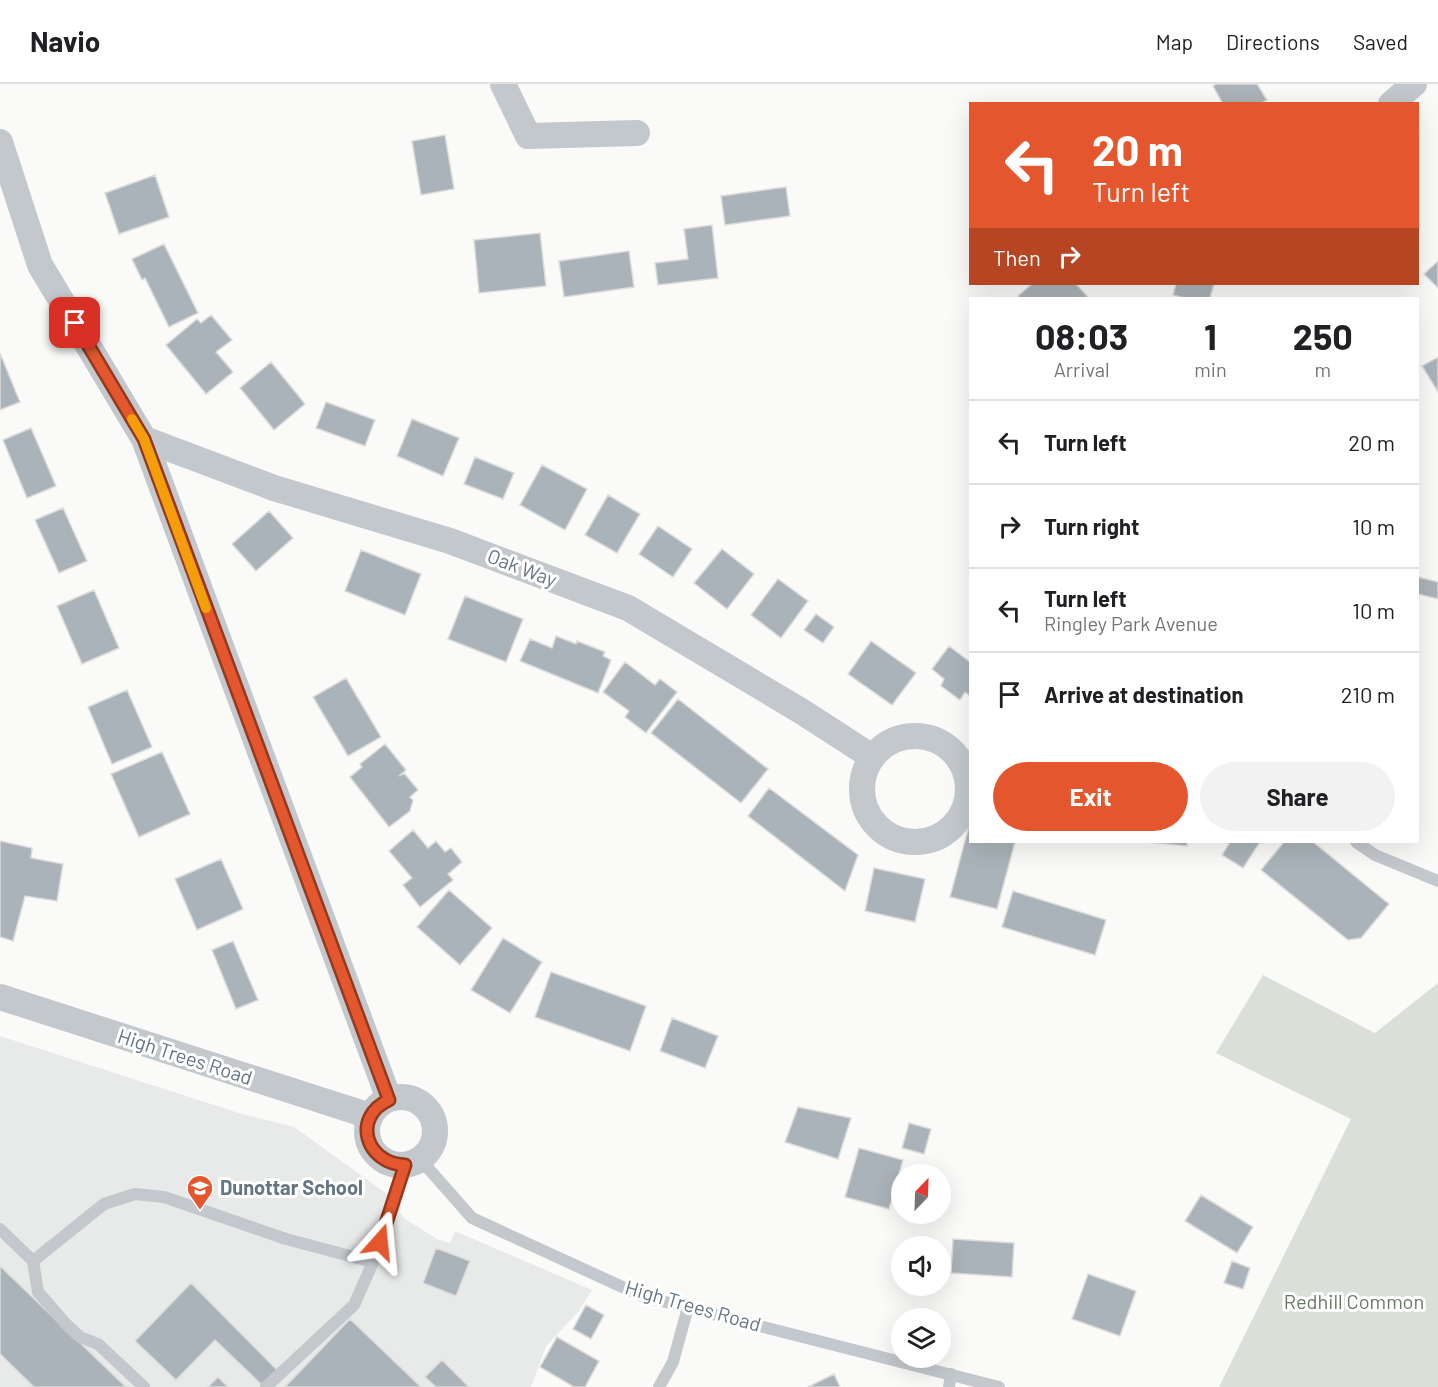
<!DOCTYPE html>
<html lang="en">
<head>
<meta charset="utf-8">
<style>
	body { margin:0; font-family:Barlow,sans-serif; background:#f2f2f2; color:#202124; height:100vh; display:flex; flex-direction:column; font-size:22px; white-space:nowrap }
	* { box-sizing:border-box; margin:0 }
	p { font-size:20px; color:#757577 }
	.icon { flex:none; width:33px; height:33px; fill:none; stroke:currentColor; stroke-width:2; stroke-linecap:round; stroke-linejoin:round }
	.map { position:relative; flex:1; overflow:hidden }
	.details { position:absolute; left:969px; top:213px; width:450px; height:546px; display:flex; flex-direction:column; background:#fff; border-radius:0px; box-shadow:0 6px 24px #0002 }
	.details>* { flex:none }
	.top-card { position:absolute; left:969px; top:18px; width:450px; height:183px; border-radius:0px; box-shadow:0 6px 24px #0002; background:#e4572e; color:#fff; overflow:hidden }
	.needle { width:39px; rotate:23deg }
	.buttons { position:absolute; left:891px; top:1080px; display:grid; gap:12px }
	.buttons a { display:grid; place-items:center; width:60px; height:60px; border-radius:50%; background:#fff; box-shadow:0 6px 24px #0002; font-size:30px }
	.pin { position:absolute; display:grid; place-items:center; width:51px; height:51px; color:#fff; margin:-26px; border-radius:12px; box-shadow:0 3px 9px #0006 }
	.me { position:absolute; width:66px; margin:-33px; rotate:18deg; stroke-linejoin:round; filter:drop-shadow(0 0 4px #0008) }
	.turn { display:flex; align-items:center; gap:21px; height:126px; padding:0 24px; font-size:27px }
	.turn .icon { width:78px; height:78px; stroke-width:2.5 }
	.turn b { display:block; font-size:42px; line-height:51px }
	.then { display:flex; align-items:center; height:57px; padding:0 24px; background:#0003; gap:12px; font-size:22px }
	.eta { display:flex; justify-content:space-evenly; align-items:center; height:102px; text-align:center }
	.eta b { font-size:36px; font-weight:700; line-height:42px }
	.cta { display:flex; gap:12px; margin-top:auto; padding:12px 24px }
	.cta a { flex:1; height:69px; border-radius:36px; background:#e4572e; color:#fff; font-size:24px; font-weight:700; line-height:69px; text-align:center }
	.cta a+a { background:#f2f2f2; color:#202124 }
	ul { padding:0; list-style:none }
	li { display:flex; align-items:center; gap:18px; height:84px; padding:0 24px; border-top:2px solid #e0e0e0 }
	li div { flex:1 }
	li b { display:block; font-size:22px }
	li em { font-style:normal }
	header { display:flex; align-items:center; gap:36px; box-sizing:border-box; height:84px; padding:0 30px; background:#fff; border-bottom:2px solid #e0e0e0 }
	header strong { font-size:28px }
	nav { display:flex; gap:33px; margin-inline-start:auto; font-size:21px }
	.map>svg:first-child { display:block }
	.built { fill:#e8e9e9 }
	.green { fill:#dadfd7 }
	.building { fill:#aab3b9; stroke:#dcdcda; stroke-width:1.5 }
	.lines { fill:none; stroke-linecap:round; stroke-linejoin:round }
	.lane { stroke:#c3c8cc; stroke-width:12 }
	.street { stroke:#c3c8cc; stroke-width:26 }
	.route-casing { stroke:#94391e; stroke-width:15 }
	.route { stroke:#e4572e; stroke-width:10 }
	.slow { stroke:#f59e0b; stroke-width:10 }
	.labels { text-anchor:middle; stroke-width:6; stroke-linejoin:round; paint-order:stroke }
	.street-label { font-size:20px; fill:#657683; stroke:#fff }
	.poi-label { font-size:20px; font-weight:bold; fill:#657683; stroke:#fff; text-anchor:start }
	.park-label { font-size:20px; fill:#687a64; stroke:#fff }
</style>
</head>
<body>
<header>
<strong>Navio</strong>
<nav><a>Map</a><a>Directions</a><a>Saved</a></nav>
</header>
<div class="map">
<svg width="1438" height="1303" viewBox="0 0 1438 1303">
	<rect width="100%" height="100%" fill="#fafaf8"/>
	<path class="built" d="M 0,952 L 242,1030 L 294,1043 L 401,1120 L 400,1129 L 405,1135 L 437,1155 L 450,1159 L 455,1147 L 592,1206 L 578,1228 L 546,1262 L 531,1303 L 0,1303 Z"/>
	<path class="green" d="M 1263,891 L 1375,949 L 1438,899 L 1438,1303 L 1219,1303 L 1351,1035 L 1216,969 Z"/>
	<path class="building" d="M 1216,0 L 1257,0 L 1267,16 L 1260,20 L 1223,20 L 1213,2 Z
		M 445,51 L 454,105 L 421,111 L 412,57 Z
		M 155,91 L 169,133 L 119,150 L 105,109 Z
		M 786,103 L 790,132 L 725,141 L 721,112 Z
		M 712,141 L 718,194 L 658,201 L 655,179 L 688,175 L 684,145 Z
		M 540,149 L 546,202 L 479,209 L 474,156 Z
		M 164,160 L 198,229 L 169,243 L 145,194 L 142,196 L 132,175 Z
		M 629,167 L 634,203 L 564,213 L 559,177 Z
		M 1438,177 L 1438,204 L 1424,190 Z
		M 1032,200 L 1076,200 L 1089,214 L 1020,214 L 1018,212 Z
		M 1176,200 L 1214,200 L 1210,214 L 1185,214 L 1173,211 Z
		M 211,231 L 232,256 L 216,268 L 233,288 L 206,310 L 166,261 L 197,235 L 201,239 Z
		M 0,269 L 20,318 L 0,326 Z
		M 1438,273 L 1438,308 L 1422,282 Z
		M 271,278 L 305,320 L 274,346 L 240,304 Z
		M 326,318 L 375,336 L 365,362 L 316,344 Z
		M 412,335 L 459,354 L 443,392 L 397,372 Z
		M 31,344 L 56,402 L 27,414 L 3,356 Z
		M 475,373 L 514,389 L 503,415 L 464,400 Z
		M 542,381 L 587,405 L 565,446 L 520,421 Z
		M 608,411 L 640,430 L 617,469 L 585,451 Z
		M 63,424 L 87,477 L 59,489 L 35,436 Z
		M 269,427 L 293,454 L 256,487 L 232,460 Z
		M 658,442 L 692,465 L 673,493 L 639,470 Z
		M 722,465 L 754,490 L 727,525 L 694,499 Z
		M 361,466 L 421,490 L 405,531 L 345,507 Z
		M 1418,493 L 1438,498 L 1438,515 L 1418,510 Z
		M 778,495 L 808,517 L 781,554 L 751,531 Z
		M 94,506 L 119,564 L 82,580 L 57,522 Z
		M 465,512 L 523,535 L 506,578 L 448,555 Z
		M 816,530 L 834,543 L 823,559 L 804,546 Z
		M 556,552 L 576,560 L 577,557 L 605,568 L 603,572 L 611,576 L 598,609 L 520,577 L 530,555 L 552,564 Z
		M 871,557 L 916,589 L 892,621 L 848,590 Z
		M 949,562 L 970,578 L 970,612 L 965,608 L 960,616 L 941,602 L 944,595 L 932,585 Z
		M 625,578 L 655,601 L 660,595 L 677,608 L 646,649 L 625,633 L 629,627 L 603,608 Z
		M 346,594 L 381,653 L 348,672 L 313,613 Z
		M 127,606 L 152,663 L 112,680 L 88,623 Z
		M 678,615 L 768,685 L 741,719 L 651,649 Z
		M 385,660 L 406,686 L 399,692 L 404,689 L 418,706 L 410,713 L 413,716 L 410,727 L 389,743 L 350,693 L 362,683 L 360,680 Z
		M 162,668 L 190,730 L 139,753 L 111,690 Z
		M 769,704 L 858,771 L 845,807 L 748,732 Z
		M 970,738 L 970,758 L 1015,758 L 997,825 L 950,813 Z
		M 413,746 L 428,764 L 436,757 L 445,768 L 451,764 L 462,778 L 448,790 L 453,796 L 420,823 L 403,801 L 412,794 L 389,767 Z
		M 0,757 L 32,764 L 31,774 L 63,780 L 57,817 L 25,812 L 13,857 L 0,853 Z
		M 1148,758 L 1187,758 L 1187,762 Z
		M 1230,758 L 1260,758 L 1243,784 L 1222,771 Z
		M 1284,758 L 1313,758 L 1389,820 L 1361,854 L 1348,856 L 1261,786 Z
		M 221,775 L 243,825 L 197,846 L 175,795 Z
		M 874,784 L 925,795 L 915,838 L 865,827 Z
		M 449,806 L 492,844 L 460,881 L 417,843 Z
		M 1013,807 L 1106,836 L 1095,871 L 1002,843 Z
		M 503,854 L 542,878 L 510,929 L 471,906 Z
		M 233,857 L 258,916 L 236,925 L 212,866 Z
		M 551,888 L 646,922 L 630,967 L 535,933 Z
		M 672,934 L 718,952 L 705,984 L 660,967 Z
		M 798,1023 L 851,1034 L 838,1075 L 785,1058 Z
		M 909,1039 L 931,1045 L 924,1070 L 902,1064 Z
		M 859,1064 L 903,1076 L 889,1125 L 845,1113 Z
		M 1201,1111 L 1253,1143 L 1237,1169 L 1185,1137 Z
		M 953,1155 L 1014,1159 L 1012,1193 L 951,1189 Z
		M 436,1164 L 470,1177 L 456,1212 L 423,1199 Z
		M 1232,1177 L 1250,1184 L 1243,1205 L 1224,1199 Z
		M 0,1182 L 126,1303 L 34,1303 L 0,1270 Z
		M 1088,1190 L 1136,1207 L 1120,1252 L 1072,1235 Z
		M 191,1199 L 277,1286 L 262,1301 L 215,1256 L 176,1296 L 135,1257 Z
		M 586,1221 L 604,1231 L 591,1255 L 573,1245 Z
		M 350,1235 L 421,1303 L 285,1303 Z
		M 557,1253 L 599,1277 L 585,1303 L 574,1303 L 540,1283 Z
		M 442,1276 L 469,1303 L 436,1303 L 425,1293 Z
		M 834,1290 L 840,1303 L 808,1303 Z
		M 218,1293 L 228,1303 L 208,1303 Z"/>
	<g class="lines">
		<path class="lane" d="M 1356,758 L 1375,771 L 1438,797
			M 420,1075 L 472,1134 L 642,1212 L 999,1303
			M 0,1145 L 33,1177 L 104,1120 L 135,1110 L 164,1113 L 286,1155 L 373,1178
			M 33,1177 L 38,1208 L 66,1240 L 80,1253 L 98,1260 L 144,1303
			M 266,1303 L 354,1221 L 373,1178 L 406,1081
			M 659,1303 L 673,1278 L 688,1223
			M 949,1303 L 951,1290"/>
		<path class="street" d="M 503,0 L 528,52 L 637,49
			M 1391,20 L 1414,0
			M 0,58 L 40,181 L 144,355 L 389,1015
			M 144,355 L 274,404 L 450,457 L 628,524 L 801,627 L 872,673
			M862 705a53 53 0 1 1 106 0a53 53 0 1 1-106 0Z
			M 0,913 L 370,1032
			M367 1047a34 34 0 1 1 68 0a34 34 0 1 1-68 0Z"/>
	</g>
	<g class="lines">
		<g class="route-casing">
			<path id="route" d="M 75,239 L 144,355 L 389,1016 C 351,1033 366,1080 405,1081 L 380,1158"/>
		</g>
		<use href="#route" class="route"/>
		<path class="slow" d="M 132,335 L 144,355 L 206,524"/>
	</g>
	<defs>
		<g id="school-pin" transform="scale(1.35)"><path d="M0 17L-7.5 6A9.5 9.5 0 1 1 7.5 6Z" fill="#e4572e" stroke="#fff"/><path d="M0-5L7-2L0 1L-7-2ZM-4 1L0 2.5L4 1V4Q0 6-4 4Z" fill="#fff"/></g>
	</defs>
	<g fill-rule="evenodd">
		<use href="#school-pin" x="200" y="1104"/>
	</g>
	<g class="labels">
		<g class="street-label">
			<text transform="translate(522 484) rotate(21)" y="7">Oak Way</text>
			<text transform="translate(185 973) rotate(18)" y="7">High Trees Road</text>
			<text transform="translate(693 1222) rotate(16)" y="7">High Trees Road</text>
		</g>
		<g class="poi-label">
			<text x="220" y="1111">Dunottar School</text>
		</g>
		<g class="park-label">
			<text x="1354" y="1225">Redhill Common</text>
		</g>
	</g>
</svg>
<div class="buttons">
<a><svg class="needle" viewBox="-14 -14 28 28"><path d="M0-13l5 13h-10z" fill="#e53935"/><path d="M0 13l5-13h-10z" fill="#757577"/></svg></a>
<a><svg class="icon" aria-label="sound" viewBox="0 0 24 24"><path d="M4 9h4l5-4v14l-5-4H4zM17 9q2 3 0 6"/></svg></a>
<a><svg class="icon" aria-label="layers" viewBox="0 0 24 24"><path d="M12 4l9 5-9 5-9-5zM3 14l9 5 9-5"/></svg></a>
</div>
<div class="pin" style="left:75px;top:239px;background:#d93025"><svg class="icon" aria-label="arrive" viewBox="0 0 24 24"><path d="M6 21V4h12l-3 4 3 4H6"/></svg></div>
<svg class="me" style="left:380px;top:1158px" viewBox="-20 -20 40 40"><path d="M0-17L14 15 0 8-14 15z" fill="#e4572e" stroke="#fff" stroke-width="4"/></svg>
<div class="top-card">
<div class="turn"><svg class="icon" aria-label="left" viewBox="0 0 24 24"><path d="M17 20v-9H6M10 6l-5 5 5 5"/></svg><div><b>20 m</b>Turn left</div></div>
<div class="then">Then<svg class="icon" aria-label="right" viewBox="0 0 24 24"><path d="M7 20v-9h11M14 6l5 5-5 5"/></svg></div>
</div>
<section class="details">
<div class="eta">
<div><b>08:03</b><p>Arrival</p></div>
<div><b>1</b><p>min</p></div>
<div><b>250</b><p>m</p></div>
</div>
<ul>
<li><svg class="icon" aria-label="left" viewBox="0 0 24 24"><path d="M17 20v-9H6M10 6l-5 5 5 5"/></svg><div><b>Turn left</b></div><em>20 m</em></li>
<li><svg class="icon" aria-label="right" viewBox="0 0 24 24"><path d="M7 20v-9h11M14 6l5 5-5 5"/></svg><div><b>Turn right</b></div><em>10 m</em></li>
<li><svg class="icon" aria-label="left" viewBox="0 0 24 24"><path d="M17 20v-9H6M10 6l-5 5 5 5"/></svg><div><b>Turn left</b><p>Ringley Park Avenue</p></div><em>10 m</em></li>
<li><svg class="icon" aria-label="arrive" viewBox="0 0 24 24"><path d="M6 21V4h12l-3 4 3 4H6"/></svg><div><b>Arrive at destination</b></div><em>210 m</em></li>
</ul>
<div class="cta"><a>Exit</a><a>Share</a></div>
</section>
</div>
</body>
</html>
